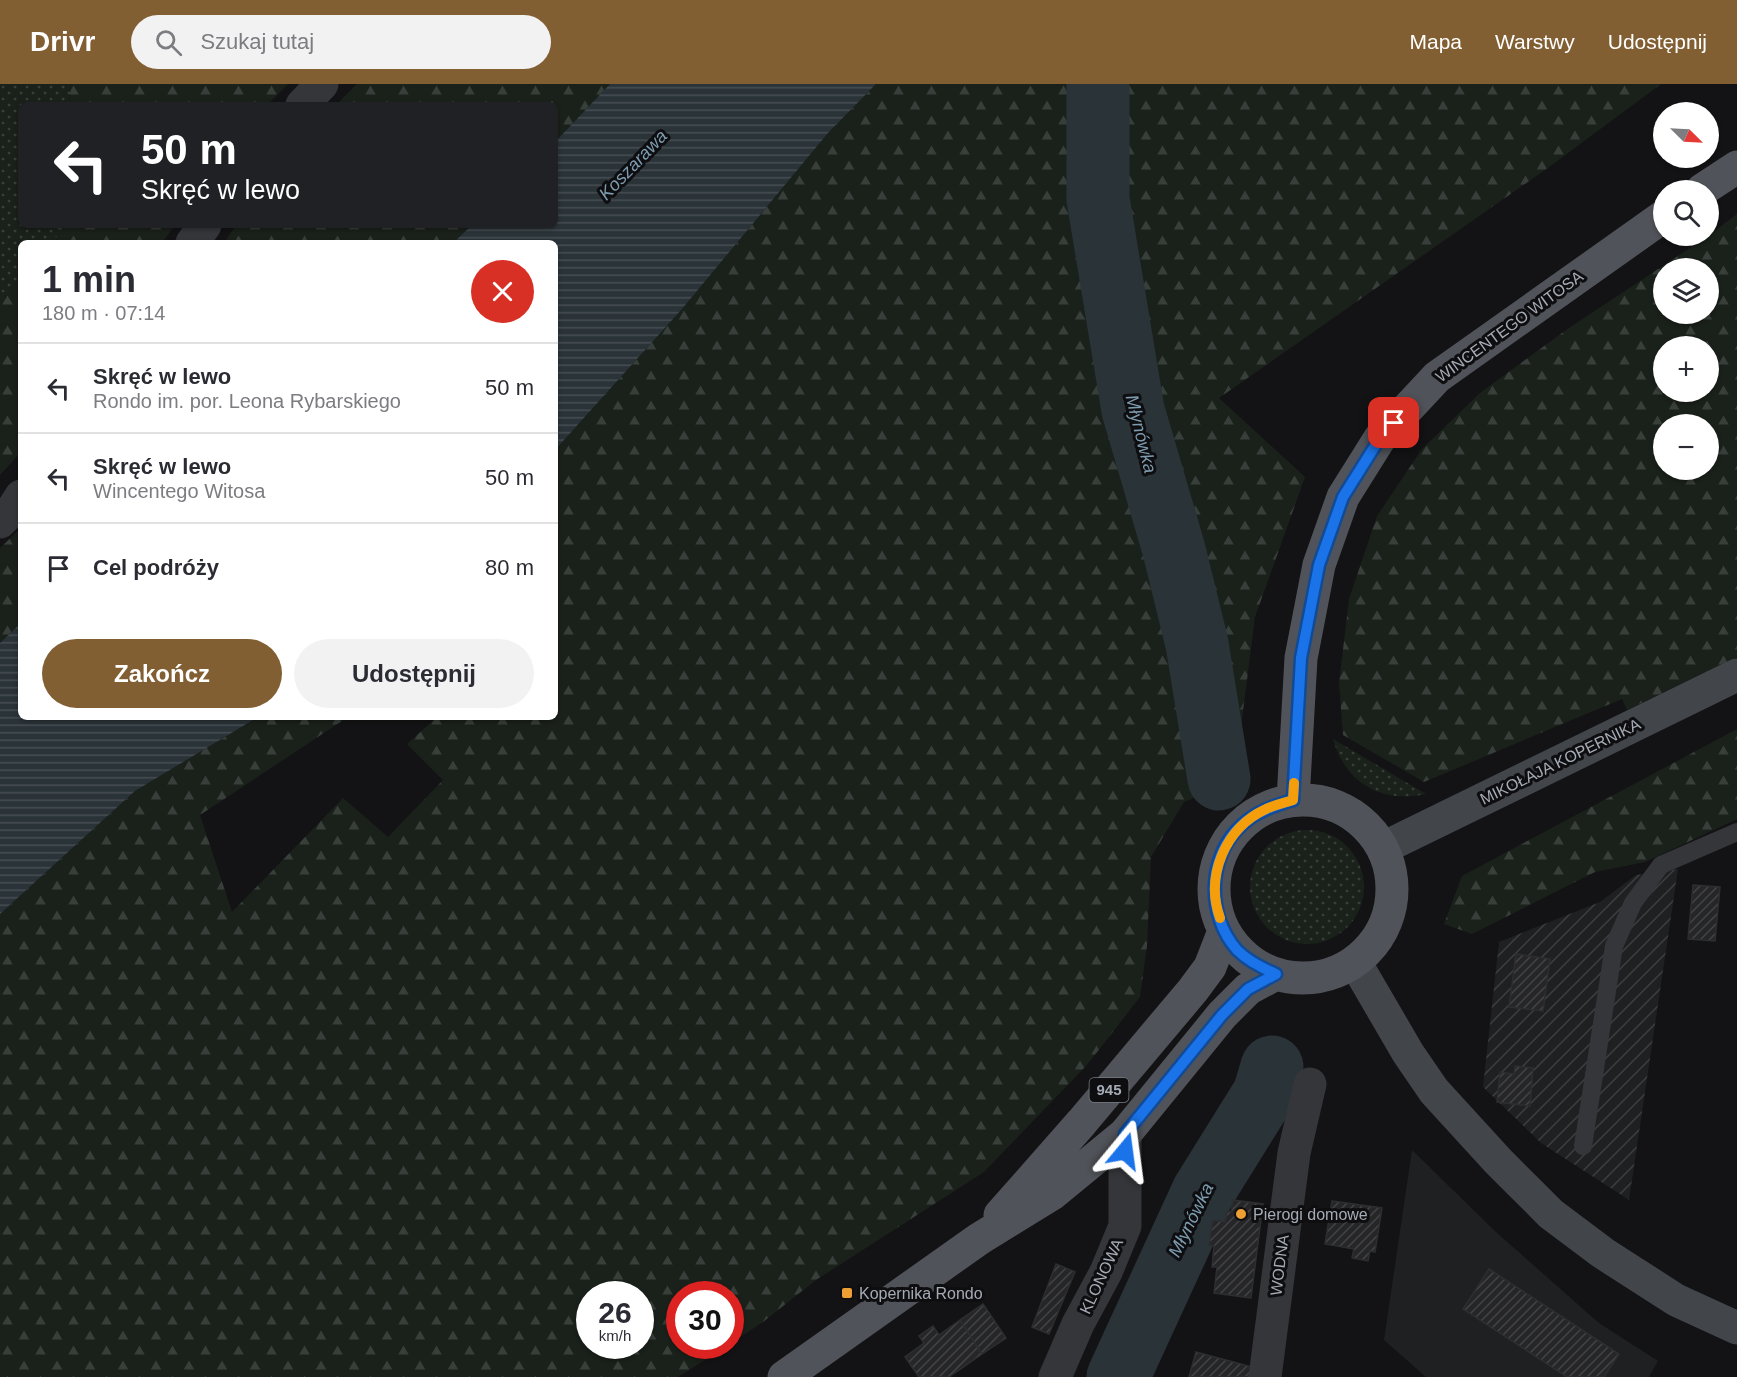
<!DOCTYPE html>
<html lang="pl">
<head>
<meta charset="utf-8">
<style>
	body { margin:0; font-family:Helvetica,sans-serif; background:#f2f2f3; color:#2b2b33; height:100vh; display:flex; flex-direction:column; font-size:22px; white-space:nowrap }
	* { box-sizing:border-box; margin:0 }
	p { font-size:20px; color:#7c7c81 }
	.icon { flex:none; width:33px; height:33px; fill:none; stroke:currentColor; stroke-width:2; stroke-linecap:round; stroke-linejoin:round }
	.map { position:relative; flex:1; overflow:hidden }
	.panel { position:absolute; left:18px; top:156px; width:540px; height:480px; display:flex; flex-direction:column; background:#fff; border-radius:9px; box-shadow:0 2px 4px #0004 }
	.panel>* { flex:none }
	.banner { position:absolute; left:18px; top:18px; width:540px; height:126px; border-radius:9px; box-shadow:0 2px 4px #0004; background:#202124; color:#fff; overflow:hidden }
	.needle { width:39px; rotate:114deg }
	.fabs { position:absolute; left:1653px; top:18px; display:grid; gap:12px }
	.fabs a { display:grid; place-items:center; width:66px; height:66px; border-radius:50%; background:#fff; box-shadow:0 2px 4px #0004; font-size:30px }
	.speed { position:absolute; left:576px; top:1197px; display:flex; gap:12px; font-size:30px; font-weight:700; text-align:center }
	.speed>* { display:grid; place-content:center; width:78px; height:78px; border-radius:50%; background:#fff; box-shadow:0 2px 4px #0004; line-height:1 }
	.speed small { font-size:15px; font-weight:400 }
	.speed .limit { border:9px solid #d22; background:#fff; color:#111 }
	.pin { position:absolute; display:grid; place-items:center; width:51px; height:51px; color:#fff; margin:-26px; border-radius:12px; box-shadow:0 3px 9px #0006 }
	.me { position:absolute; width:66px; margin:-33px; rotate:16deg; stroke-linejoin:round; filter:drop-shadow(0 0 4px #0008) }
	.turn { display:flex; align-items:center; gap:21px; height:126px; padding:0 24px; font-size:27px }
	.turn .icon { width:78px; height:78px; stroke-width:2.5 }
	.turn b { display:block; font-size:42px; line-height:51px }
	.round { display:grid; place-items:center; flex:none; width:63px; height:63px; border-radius:32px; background:#f2f2f3 }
	.summary { display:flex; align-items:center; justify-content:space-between; height:102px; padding:0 24px }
	h1 { font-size:36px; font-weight:600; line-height:45px }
	.cta { display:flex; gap:12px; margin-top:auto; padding:12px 24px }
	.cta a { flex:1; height:69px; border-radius:36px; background:#825f33; color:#fff; font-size:24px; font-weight:600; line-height:69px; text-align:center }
	.cta a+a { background:#f2f2f3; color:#2b2b33 }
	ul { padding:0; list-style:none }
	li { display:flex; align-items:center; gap:18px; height:90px; padding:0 24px; border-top:2px solid #e1e1e2 }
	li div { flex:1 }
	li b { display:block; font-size:22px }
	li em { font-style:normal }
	header { display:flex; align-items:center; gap:36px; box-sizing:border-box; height:84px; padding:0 30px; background:#825f33; color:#fff }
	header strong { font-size:28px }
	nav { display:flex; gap:33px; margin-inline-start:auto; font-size:21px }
	.search { width:420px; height:54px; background:#f2f2f3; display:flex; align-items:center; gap:15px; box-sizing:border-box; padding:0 21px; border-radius:33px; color:#7c7c81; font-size:22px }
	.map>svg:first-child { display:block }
	.built { fill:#1f2022 }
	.industrial { fill:url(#industrial-furrows) }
	.grass { fill:url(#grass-dots) }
	.forest { fill:url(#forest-firs); fill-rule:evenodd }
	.water { fill:url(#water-rules) }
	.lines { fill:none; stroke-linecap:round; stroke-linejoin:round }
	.river { stroke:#2a3338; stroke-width:63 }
	.building { fill:url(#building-hatch); stroke:#2d2e31; stroke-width:1.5 }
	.lane { stroke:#34363a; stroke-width:18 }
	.street { stroke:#34363a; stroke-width:33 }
	.secondary { stroke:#42454a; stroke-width:33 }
	.primary { stroke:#505359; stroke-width:33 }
	.route-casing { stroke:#114b97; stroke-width:15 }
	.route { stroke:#1a73e8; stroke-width:10 }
	.slow { stroke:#f59e0b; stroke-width:10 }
	.poi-dot { fill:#ed9f33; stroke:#0e0e10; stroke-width:2 }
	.labels { text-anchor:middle; stroke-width:6; stroke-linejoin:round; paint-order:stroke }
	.shield { fill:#0e0e10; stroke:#787c84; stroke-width:1.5 }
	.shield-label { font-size:15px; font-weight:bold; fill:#a5abb5 }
	.street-label { font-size:16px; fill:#a5abb5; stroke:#0e0e10 }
	.poi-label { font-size:16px; fill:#a5abb5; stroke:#0e0e10; text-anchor:start }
	.water-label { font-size:18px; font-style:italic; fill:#7d9cb0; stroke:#0e0e10 }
</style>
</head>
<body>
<header>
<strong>Drivr</strong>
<div class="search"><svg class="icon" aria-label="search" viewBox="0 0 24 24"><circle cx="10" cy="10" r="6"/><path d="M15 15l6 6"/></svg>Szukaj tutaj</div>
<nav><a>Mapa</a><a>Warstwy</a><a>Udostępnij</a></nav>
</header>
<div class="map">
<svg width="1737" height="1293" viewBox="0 0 1737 1293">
	<defs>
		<pattern id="industrial-furrows" width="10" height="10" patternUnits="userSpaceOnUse" patternTransform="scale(1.5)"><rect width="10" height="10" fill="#1f2022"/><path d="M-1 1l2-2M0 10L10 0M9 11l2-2" fill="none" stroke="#3d3e40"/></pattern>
		<pattern id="grass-dots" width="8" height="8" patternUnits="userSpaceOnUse" patternTransform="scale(1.5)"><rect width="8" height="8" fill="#1a201a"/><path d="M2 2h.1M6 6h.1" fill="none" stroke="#383e39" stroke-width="1.8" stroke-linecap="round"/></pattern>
		<pattern id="forest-firs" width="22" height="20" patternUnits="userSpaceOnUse" patternTransform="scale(1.5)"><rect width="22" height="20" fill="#1a201a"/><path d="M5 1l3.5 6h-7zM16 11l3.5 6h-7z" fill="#383e39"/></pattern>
		<pattern id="water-rules" width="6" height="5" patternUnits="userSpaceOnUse" patternTransform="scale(1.5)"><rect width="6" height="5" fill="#2a3338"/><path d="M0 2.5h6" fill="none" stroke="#464e53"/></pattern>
		<pattern id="building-hatch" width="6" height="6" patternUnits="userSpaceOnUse" patternTransform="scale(1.5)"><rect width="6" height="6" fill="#262629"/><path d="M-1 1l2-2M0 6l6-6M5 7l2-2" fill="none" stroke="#424346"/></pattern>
	</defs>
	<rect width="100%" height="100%" fill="#131315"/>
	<path class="built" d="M 1412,1066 L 1497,1149 L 1599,1239 L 1658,1277 L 1649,1293 L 1426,1293 L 1384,1256 Z"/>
	<path class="industrial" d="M 1678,785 L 1629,1116 L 1541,1059 L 1483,1003 L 1499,858 L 1600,818 L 1636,791 Z"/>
	<path class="grass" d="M 0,0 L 71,0 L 69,21 L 21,21 L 21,141 L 58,141 L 56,159 L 21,159 L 21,201 L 0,217 Z
		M 1333,655 L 1426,710 C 1382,720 1345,699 1333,655 Z
		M1250 803a57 57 0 1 1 114 0a57 57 0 1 1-114 0Z"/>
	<path class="forest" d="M 71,0 L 288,0 L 267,21 L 69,21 Z
		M 357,0 L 610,0 L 555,58 L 555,21 L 336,21 Z
		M 876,0 L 1661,0 L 1545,86 L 1219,314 L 1305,393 L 1255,533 L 1234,698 L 1184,718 L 1151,773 L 1147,862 L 1140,913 L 1087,981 L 984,1088 L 816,1196 L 763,1238 L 731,1259 L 730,1210 L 680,1210 L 680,1262 L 727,1262 L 678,1293 L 0,1293 L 0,830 L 135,707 L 258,633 L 348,633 L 200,731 L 232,828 L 343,714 L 388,753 L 443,696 L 407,660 L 437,633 L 555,633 L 555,366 L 682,225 L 828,49 ZM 590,1210 L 640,1210 L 640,1262 L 590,1262 Z
		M 1737,130 L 1737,573 L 1627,626 L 1622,615 L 1424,698 L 1343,651 L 1339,599 L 1349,515 L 1377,432 L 1422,365 L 1480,309 L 1566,246 L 1708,152 ZM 1664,184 L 1708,184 L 1708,230 L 1664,230 ZM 1708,262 L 1708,308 L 1664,308 L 1664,262 ZM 1708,340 L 1708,386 L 1664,386 L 1664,340 Z
		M 58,141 L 175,141 L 162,159 L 56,159 Z
		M 236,141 L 472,141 L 453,159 L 224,159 Z
		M 21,201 L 21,368 L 0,391 L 0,217 Z
		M 21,444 L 21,539 L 0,559 L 0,464 Z
		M 1737,645 L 1737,735 L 1645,778 L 1595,788 L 1472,850 L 1444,840 L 1462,792 Z"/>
	<path class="water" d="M 610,0 L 876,0 L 828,49 L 682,225 L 555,366 L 555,159 L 453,159 L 472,141 L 555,141 L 555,58 Z
		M 21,539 L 21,633 L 258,633 L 135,707 L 0,830 L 0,559 Z"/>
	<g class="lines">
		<path class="river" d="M 1098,0 L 1098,115 L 1133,326 L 1174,466 L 1197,560 L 1219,695
			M 1118,1293 L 1203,1108 L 1264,1010 L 1272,983"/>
	</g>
	<path class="building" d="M 1693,801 L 1720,803 L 1715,857 L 1688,855 Z
		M 1516,870 L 1550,875 L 1543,927 L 1509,923 Z
		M 1515,982 L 1533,984 L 1530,1022 L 1497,1018 L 1500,988 L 1514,990 Z
		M 1233,1116 L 1263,1120 L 1251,1214 L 1214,1209 L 1217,1183 L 1212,1183 L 1214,1162 L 1209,1161 L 1213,1136 L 1225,1138 L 1227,1127 L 1231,1128 Z
		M 1332,1117 L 1382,1124 L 1375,1168 L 1370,1167 L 1368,1177 L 1352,1174 L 1354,1165 L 1325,1160 Z
		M 1056,1180 L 1075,1188 L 1049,1250 L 1032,1243 Z
		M 1489,1185 L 1619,1270 L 1604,1293 L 1567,1293 L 1463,1225 Z
		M 983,1220 L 1006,1254 L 982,1270 L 960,1236 Z
		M 960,1236 L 982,1270 L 949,1293 L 919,1293 L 905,1273 L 924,1259 L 919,1252 L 933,1242 L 939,1251 Z
		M 1196,1268 L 1252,1283 L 1249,1293 L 1189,1293 Z"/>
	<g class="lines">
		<path class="lane" d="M 1583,1062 L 1614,862 L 1633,819 L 1661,781 L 1737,748"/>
		<path class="street" d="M 302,21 L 322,0
			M 192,159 L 205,141
			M 0,438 L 12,426 L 21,412
			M 1055,1293 L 1078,1240 L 1106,1188 L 1125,1142 L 1125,1050
			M 1265,1293 L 1294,1069 L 1310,1000"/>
		<path class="secondary" d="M 1383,764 L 1737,591
			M 1355,878 L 1408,969 L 1434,1007 L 1498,1077 L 1551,1130 L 1603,1169 L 1676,1216 L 1737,1244"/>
		<path class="primary" d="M 1702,106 L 1737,83
			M 1293,716 L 1301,574 L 1319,481 L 1343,413 L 1380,354 L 1437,293 L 1664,132
			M1214 805a89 89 0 1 1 178 0a89 89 0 1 1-178 0Z
			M 1000,1131 L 1082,1038 L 1193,906 L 1210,883 L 1224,847
			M 784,1293 L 979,1155 L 1052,1110 L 1125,1050 L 1222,931 L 1248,905 L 1276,890"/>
	</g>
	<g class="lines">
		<g class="route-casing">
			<path id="route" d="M 1125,1067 L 1125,1050 L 1222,931 L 1248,905 L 1276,890 C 1262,884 1248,877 1237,866 C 1206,831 1207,771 1243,740 C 1257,727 1274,722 1293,716 L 1301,574 L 1319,481 L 1343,413 L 1380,354 L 1394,339"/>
		</g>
		<use href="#route" class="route"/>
		<path class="slow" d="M 1220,834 C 1205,792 1225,744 1266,725 C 1274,721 1284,719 1293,716 L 1294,699"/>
	</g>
	<g class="poi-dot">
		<circle cx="1241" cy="1130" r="6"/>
		<rect x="841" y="1203" width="12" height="12" rx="3"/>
	</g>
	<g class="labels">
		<rect class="shield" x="1089.5" y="994" width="39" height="24" rx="4.5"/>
		<g class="shield-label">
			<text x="1109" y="1011">945</text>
		</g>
		<g class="street-label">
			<text transform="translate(1509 242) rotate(-36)" y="6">WINCENTEGO WITOSA</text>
			<text transform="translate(1560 677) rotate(-26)" y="6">MIKOŁAJA KOPERNIKA</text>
			<text transform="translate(1279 1181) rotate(-83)" y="6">WODNA</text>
			<text transform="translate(1101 1192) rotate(-65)" y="6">KLONOWA</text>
		</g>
		<g class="poi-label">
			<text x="1253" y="1136">Pierogi domowe</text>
			<text x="859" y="1215">Kopernika Rondo</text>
		</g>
		<g class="water-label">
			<text transform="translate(633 81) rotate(-46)" y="6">Koszarawa</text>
			<text transform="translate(1141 350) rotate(76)" y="6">Młynówka</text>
			<text transform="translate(1191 1136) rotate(-64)" y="6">Młynówka</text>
		</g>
	</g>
</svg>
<div class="fabs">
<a><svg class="needle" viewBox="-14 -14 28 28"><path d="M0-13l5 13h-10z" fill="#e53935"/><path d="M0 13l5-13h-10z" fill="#7c7c81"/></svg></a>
<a><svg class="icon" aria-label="search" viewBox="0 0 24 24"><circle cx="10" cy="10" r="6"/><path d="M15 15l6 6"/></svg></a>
<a><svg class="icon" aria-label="layers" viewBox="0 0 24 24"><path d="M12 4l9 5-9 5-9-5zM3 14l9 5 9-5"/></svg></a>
<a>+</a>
<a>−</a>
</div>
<div class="speed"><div>26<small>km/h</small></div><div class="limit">30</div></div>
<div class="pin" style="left:1394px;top:339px;background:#d93025"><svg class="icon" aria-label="arrive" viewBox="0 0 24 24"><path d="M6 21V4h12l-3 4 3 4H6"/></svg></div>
<svg class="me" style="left:1125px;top:1067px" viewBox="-20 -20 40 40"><path d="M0-17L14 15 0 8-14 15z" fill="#1a73e8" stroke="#fff" stroke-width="4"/></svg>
<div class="banner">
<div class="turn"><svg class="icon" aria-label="left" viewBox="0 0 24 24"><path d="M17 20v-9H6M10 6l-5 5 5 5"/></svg><div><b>50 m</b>Skręć w lewo</div></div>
</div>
<section class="panel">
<div class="summary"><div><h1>1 min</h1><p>180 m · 07:14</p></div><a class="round" style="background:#d93025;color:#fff"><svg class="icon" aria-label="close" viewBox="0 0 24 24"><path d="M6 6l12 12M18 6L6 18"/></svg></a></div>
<ul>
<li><svg class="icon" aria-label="left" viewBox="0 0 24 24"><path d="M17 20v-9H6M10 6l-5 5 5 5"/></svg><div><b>Skręć w lewo</b><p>Rondo im. por. Leona Rybarskiego</p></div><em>50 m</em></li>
<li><svg class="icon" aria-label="left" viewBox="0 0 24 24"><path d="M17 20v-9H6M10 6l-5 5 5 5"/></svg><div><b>Skręć w lewo</b><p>Wincentego Witosa</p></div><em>50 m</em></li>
<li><svg class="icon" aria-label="arrive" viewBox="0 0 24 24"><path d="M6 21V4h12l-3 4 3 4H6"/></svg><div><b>Cel podróży</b></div><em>80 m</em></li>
</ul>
<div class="cta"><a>Zakończ</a><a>Udostępnij</a></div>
</section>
</div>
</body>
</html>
